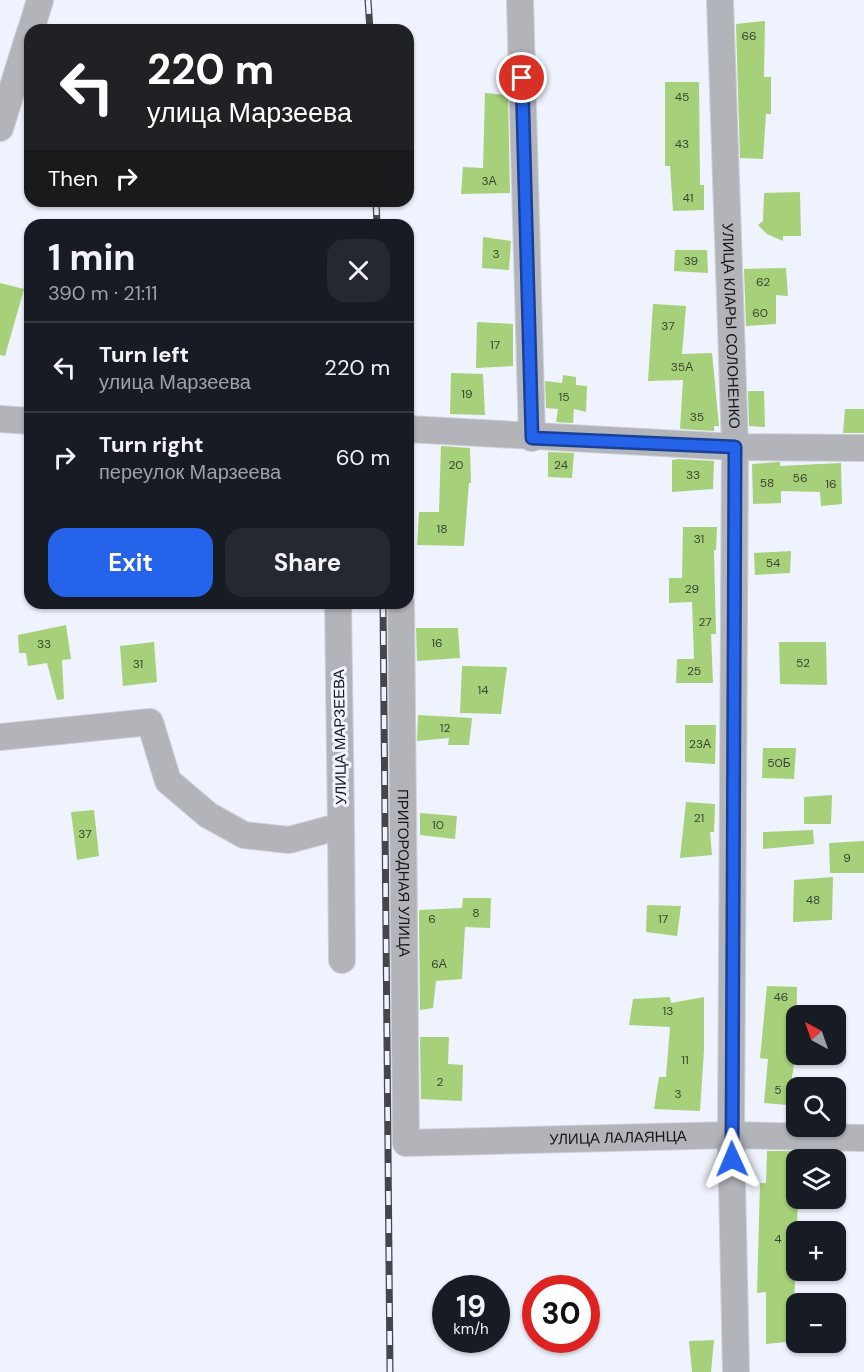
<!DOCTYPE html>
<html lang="en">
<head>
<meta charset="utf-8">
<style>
	body { margin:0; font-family:"DM Sans",sans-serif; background:#242831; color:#f1f3f6; height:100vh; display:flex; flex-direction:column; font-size:22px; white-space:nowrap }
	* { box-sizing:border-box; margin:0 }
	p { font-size:20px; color:#9ea1a6 }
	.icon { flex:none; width:33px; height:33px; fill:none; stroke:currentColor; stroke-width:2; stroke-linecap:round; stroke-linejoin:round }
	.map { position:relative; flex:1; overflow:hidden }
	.panel { position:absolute; left:24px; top:219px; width:390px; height:390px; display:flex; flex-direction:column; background:#171b24; border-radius:18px; box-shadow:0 2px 4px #0004 }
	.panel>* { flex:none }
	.guide { position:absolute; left:24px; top:24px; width:390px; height:183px; border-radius:18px; box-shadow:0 2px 4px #0004; background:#202124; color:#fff; overflow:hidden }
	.needle { width:39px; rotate:320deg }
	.controls { position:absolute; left:786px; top:1005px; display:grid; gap:12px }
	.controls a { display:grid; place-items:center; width:60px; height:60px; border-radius:12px; background:#171b24; box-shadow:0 2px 4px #0004; font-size:30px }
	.speed { position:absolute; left:432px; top:1275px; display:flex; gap:12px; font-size:30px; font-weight:700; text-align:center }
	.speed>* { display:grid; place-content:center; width:78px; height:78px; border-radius:50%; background:#171b24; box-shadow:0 2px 4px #0004; line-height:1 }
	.speed small { font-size:15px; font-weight:400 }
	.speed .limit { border:9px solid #d22; background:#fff; color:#111 }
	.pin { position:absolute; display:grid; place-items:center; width:51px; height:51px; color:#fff; margin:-26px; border:3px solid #fff; border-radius:50%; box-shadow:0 2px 6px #0007 }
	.me { position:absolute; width:66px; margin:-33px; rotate:359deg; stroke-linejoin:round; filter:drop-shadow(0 0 4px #0008) }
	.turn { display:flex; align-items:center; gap:21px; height:126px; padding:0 24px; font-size:27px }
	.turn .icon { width:78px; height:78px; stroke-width:2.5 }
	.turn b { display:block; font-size:42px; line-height:51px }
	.then { display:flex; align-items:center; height:57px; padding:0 24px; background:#0003; gap:12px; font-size:22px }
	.round { display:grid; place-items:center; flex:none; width:63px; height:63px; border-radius:18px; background:#242831 }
	.headline { display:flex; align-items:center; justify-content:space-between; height:102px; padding:0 24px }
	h1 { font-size:36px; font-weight:700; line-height:45px }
	.action { display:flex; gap:12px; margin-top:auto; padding:12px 24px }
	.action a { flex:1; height:69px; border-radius:18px; background:#2563eb; color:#fff; font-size:24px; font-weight:700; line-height:69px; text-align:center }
	.action a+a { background:#242831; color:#f1f3f6 }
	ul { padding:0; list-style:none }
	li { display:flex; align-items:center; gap:18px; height:90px; padding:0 24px; border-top:2px solid #363941 }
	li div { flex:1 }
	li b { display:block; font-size:22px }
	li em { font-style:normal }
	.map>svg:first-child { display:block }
	.building { fill:#a6d079 }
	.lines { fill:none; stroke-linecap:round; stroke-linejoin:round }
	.minor-casing { stroke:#ccd0d9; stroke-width:28 }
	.minor { stroke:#b2b4ba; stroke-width:26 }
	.rail-casing { stroke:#44464b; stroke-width:7 }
	.rail { stroke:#eff3fd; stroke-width:4.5; stroke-dasharray:14; stroke-linecap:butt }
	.route-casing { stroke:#184099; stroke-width:15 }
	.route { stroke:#2563eb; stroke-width:10 }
	.labels { text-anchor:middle; stroke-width:6; stroke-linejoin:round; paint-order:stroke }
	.number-label { font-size:12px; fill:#384432 }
	.street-label { font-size:15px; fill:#14161a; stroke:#eff3fd }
</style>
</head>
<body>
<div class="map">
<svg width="864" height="1372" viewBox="0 0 864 1372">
	<rect width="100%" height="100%" fill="#eff3fd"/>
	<path class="building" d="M 765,21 L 764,77 L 771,77 L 771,114 L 766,114 L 763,159 L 740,158 L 736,24 Z
		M 665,82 L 699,82 L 700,185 L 704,185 L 704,210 L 673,211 L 670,166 L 665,166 Z
		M 485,93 L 508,95 L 510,193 L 461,194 L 463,167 L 483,168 Z
		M 800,192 L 801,236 L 783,236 L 783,241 L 767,234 L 758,225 L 763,221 L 764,193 Z
		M 483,237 L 511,241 L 509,270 L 482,268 Z
		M 675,250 L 707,250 L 708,273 L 674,271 Z
		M 786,268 L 788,296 L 776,295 L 776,324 L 746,326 L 744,269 Z
		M 0,283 L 24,289 L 5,356 L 0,355 Z
		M 653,304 L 686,306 L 682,354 L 712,353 L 719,426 L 714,426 L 714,431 L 680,429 L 683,380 L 648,381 Z
		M 477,322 L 513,324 L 513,366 L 476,368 Z
		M 451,373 L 483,374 L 485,415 L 450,414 Z
		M 563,375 L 576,377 L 576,385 L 587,386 L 586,412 L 574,409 L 573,423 L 556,422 L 558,409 L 546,408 L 545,381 L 562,383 Z
		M 748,391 L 764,391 L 765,427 L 749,426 Z
		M 845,409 L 864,409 L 864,433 L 843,433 Z
		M 441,446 L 470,448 L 471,483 L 469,483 L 464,546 L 417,545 L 419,512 L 439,512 Z
		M 548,452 L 574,453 L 572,478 L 548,477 Z
		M 678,459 L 714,461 L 713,489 L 672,492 L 672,460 Z
		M 780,462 L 780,466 L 841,463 L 842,504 L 821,506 L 820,492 L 781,491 L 781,503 L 753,504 L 752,464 Z
		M 683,527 L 717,527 L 716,550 L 714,550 L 716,634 L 711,634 L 713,683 L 676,683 L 677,659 L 694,659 L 692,602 L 669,603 L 669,578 L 682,578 Z
		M 791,551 L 790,573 L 755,575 L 754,553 Z
		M 66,625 L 71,659 L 62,660 L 64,699 L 57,700 L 47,663 L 28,666 L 26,653 L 19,653 L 18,635 Z
		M 416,628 L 458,628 L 460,658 L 417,661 Z
		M 154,642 L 157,682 L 123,686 L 120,646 Z
		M 779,642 L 826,642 L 827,685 L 780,684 Z
		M 462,666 L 507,667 L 501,714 L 460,713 Z
		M 418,715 L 472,718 L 469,745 L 448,745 L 449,738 L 417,741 Z
		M 685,725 L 716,725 L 715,764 L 685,762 Z
		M 763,748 L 796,748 L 794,779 L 762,778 Z
		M 832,795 L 831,824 L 804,824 L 804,797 Z
		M 686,802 L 715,804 L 714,832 L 710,832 L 712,855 L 680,858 Z
		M 94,810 L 99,856 L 77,860 L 71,812 Z
		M 420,813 L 457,816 L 455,839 L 420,835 Z
		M 813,830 L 814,844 L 763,849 L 763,832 Z
		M 864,841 L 864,873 L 830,873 L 829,843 Z
		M 833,877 L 832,920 L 793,922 L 794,880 Z
		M 463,898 L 491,898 L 490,928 L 465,927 L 462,979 L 436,981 L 433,1008 L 420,1010 L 419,910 L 462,908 Z
		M 647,905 L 681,906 L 677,936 L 646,932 Z
		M 767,986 L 797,987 L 796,1050 L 788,1105 L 764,1103 L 768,1059 L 760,1058 Z
		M 670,997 L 671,1003 L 704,997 L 704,1050 L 700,1111 L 654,1109 L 659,1077 L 666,1077 L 670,1027 L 629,1025 L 633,999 Z
		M 420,1037 L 449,1037 L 448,1064 L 463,1065 L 462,1101 L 421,1099 Z
		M 767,1151 L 796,1151 L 798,1198 L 794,1308 L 796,1341 L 766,1344 L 766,1292 L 757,1293 L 760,1183 L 766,1183 Z
		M 714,1340 L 711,1372 L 692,1372 L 689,1341 Z"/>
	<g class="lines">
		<g class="minor-casing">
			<g id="minor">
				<path d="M 520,0 L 532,438"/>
				<path id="s1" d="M 720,0 L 735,447 L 731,1135 L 736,1372"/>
				<path d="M 31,30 L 40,0"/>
				<path d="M 0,128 L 30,32"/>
				<path d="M 0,419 L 30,421"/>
				<path d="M 408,429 L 735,447 L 864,448"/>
				<path id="s2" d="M 401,603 L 406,1143 L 731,1135 L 864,1138"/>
				<path d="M 0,737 L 150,722 L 168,781 L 208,815 L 244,835 L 289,840 L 341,826 L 338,603"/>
				<path d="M 341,826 L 342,960"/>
			</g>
		</g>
		<use href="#minor" class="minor"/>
		<g class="rail-casing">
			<path id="rail" d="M 368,0 L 370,30
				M 376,201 L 377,225
				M 383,603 L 390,1372"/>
		</g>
		<use href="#rail" class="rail"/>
	</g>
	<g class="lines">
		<g class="route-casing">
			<path id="route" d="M 522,78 L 532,438 L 735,447 L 732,1159"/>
		</g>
		<use href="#route" class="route"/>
	</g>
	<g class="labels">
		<g class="number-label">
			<text x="749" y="40">66</text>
			<text x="682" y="101">45</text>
			<text x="682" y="148">43</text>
			<text x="489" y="185">3А</text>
			<text x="688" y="202">41</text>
			<text x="496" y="258">3</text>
			<text x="691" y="265">39</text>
			<text x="763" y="286">62</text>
			<text x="760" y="317">60</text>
			<text x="668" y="330">37</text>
			<text x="495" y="349">17</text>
			<text x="682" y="371">35А</text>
			<text x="467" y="398">19</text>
			<text x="564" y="401">15</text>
			<text x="697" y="421">35</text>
			<text x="456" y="469">20</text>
			<text x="561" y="469">24</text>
			<text x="693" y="479">33</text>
			<text x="800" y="482">56</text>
			<text x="767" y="487">58</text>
			<text x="831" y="488">16</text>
			<text x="442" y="533">18</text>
			<text x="699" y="543">31</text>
			<text x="773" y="567">54</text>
			<text x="692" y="593">29</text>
			<text x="705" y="626">27</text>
			<text x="437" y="647">16</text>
			<text x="44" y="648">33</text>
			<text x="803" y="667">52</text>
			<text x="138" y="668">31</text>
			<text x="694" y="675">25</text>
			<text x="483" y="694">14</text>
			<text x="445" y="732">12</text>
			<text x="700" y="748">23А</text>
			<text x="779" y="767">50Б</text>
			<text x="699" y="822">21</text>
			<text x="438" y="829">10</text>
			<text x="85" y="838">37</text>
			<text x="847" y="862">9</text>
			<text x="813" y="904">48</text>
			<text x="476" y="917">8</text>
			<text x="432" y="923">6</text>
			<text x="663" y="923">17</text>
			<text x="439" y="968">6А</text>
			<text x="781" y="1001">46</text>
			<text x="668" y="1015">13</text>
			<text x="685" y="1064">11</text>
			<text x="440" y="1086">2</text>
			<text x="778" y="1094">5</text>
			<text x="678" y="1098">3</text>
			<text x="778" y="1243">4</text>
		</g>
		<g class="street-label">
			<text dy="5" stroke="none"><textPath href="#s1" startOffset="326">УЛИЦА КЛАРЫ СОЛОНЕНКО</textPath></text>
			<text transform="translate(340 737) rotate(-91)" y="5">УЛИЦА МАРЗЕЕВА</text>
			<text dy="5" stroke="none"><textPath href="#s2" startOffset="270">ПРИГОРОДНАЯ УЛИЦА</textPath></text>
			<text dy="5" stroke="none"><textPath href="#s2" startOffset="752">УЛИЦА ЛАЛАЯНЦА</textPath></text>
		</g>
	</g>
</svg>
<div class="controls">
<a><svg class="needle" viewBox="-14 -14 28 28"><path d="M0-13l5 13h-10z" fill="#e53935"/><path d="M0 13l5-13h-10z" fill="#9ea1a6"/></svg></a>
<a><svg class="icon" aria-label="search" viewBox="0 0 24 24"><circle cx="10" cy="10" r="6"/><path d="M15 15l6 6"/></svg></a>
<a><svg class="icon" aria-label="layers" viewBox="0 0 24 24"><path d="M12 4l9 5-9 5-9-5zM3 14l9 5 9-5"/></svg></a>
<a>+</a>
<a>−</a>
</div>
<div class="speed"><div>19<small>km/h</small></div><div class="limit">30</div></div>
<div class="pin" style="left:522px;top:78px;background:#d93025"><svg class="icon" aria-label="arrive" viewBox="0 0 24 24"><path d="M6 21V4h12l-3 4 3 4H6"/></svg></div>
<svg class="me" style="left:732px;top:1159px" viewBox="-20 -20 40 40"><path d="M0-17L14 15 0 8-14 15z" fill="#2563eb" stroke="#fff" stroke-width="4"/></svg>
<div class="guide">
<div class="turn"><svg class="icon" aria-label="left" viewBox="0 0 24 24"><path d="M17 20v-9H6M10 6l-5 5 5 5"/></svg><div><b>220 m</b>улица Марзеева</div></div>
<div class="then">Then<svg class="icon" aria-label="right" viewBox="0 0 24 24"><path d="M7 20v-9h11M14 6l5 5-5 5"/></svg></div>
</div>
<section class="panel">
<div class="headline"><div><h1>1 min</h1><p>390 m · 21:11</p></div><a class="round"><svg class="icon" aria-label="close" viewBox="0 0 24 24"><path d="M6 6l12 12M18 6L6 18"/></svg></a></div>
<ul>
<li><svg class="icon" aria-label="left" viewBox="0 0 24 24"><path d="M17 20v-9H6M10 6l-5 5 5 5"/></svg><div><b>Turn left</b><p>улица Марзеева</p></div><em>220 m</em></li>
<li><svg class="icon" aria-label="right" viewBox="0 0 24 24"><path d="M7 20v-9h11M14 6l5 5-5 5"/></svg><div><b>Turn right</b><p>переулок Марзеева</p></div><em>60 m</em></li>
</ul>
<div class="action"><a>Exit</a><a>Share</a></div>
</section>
</div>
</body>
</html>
